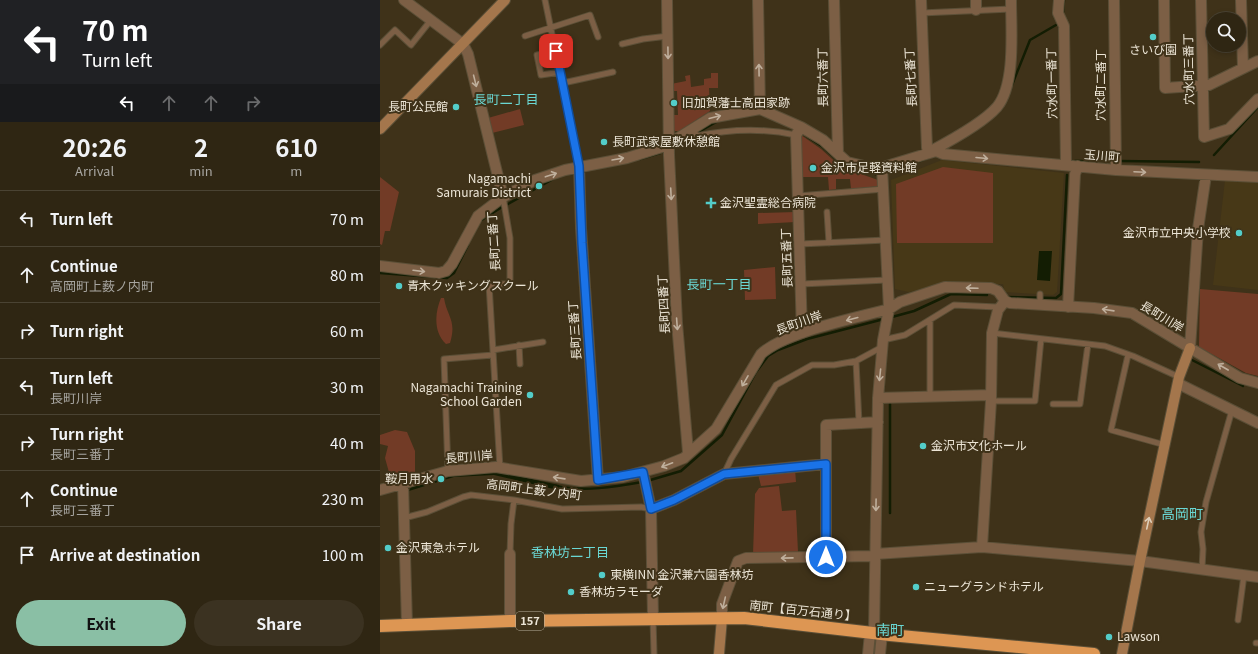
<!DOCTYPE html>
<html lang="en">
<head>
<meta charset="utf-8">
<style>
	body { margin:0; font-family:Georgia,"Noto Sans JP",serif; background:#3b3221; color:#f1f3f6; height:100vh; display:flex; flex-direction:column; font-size:15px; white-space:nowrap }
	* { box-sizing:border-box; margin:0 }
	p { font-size:13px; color:#a7a5a0 }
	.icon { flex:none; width:22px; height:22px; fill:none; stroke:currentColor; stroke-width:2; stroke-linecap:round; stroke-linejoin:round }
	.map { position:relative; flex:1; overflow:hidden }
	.sheet { display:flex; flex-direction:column; background:#2f2613; width:380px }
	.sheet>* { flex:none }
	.top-card { background:#202124; color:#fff; overflow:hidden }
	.controls { position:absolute; left:826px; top:12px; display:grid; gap:8px }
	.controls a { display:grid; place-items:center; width:40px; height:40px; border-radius:50%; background:#2f2613; box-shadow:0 2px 6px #0003,0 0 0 1px #4a4333; font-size:20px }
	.pin { position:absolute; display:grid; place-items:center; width:34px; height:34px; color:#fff; margin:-17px; border-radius:8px; box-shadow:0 2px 6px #0006 }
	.me { position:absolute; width:44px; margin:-22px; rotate:0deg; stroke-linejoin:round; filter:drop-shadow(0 0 3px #0008) }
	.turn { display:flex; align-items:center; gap:14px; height:84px; padding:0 16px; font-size:18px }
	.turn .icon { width:52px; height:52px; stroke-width:2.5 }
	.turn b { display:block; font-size:28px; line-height:34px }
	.lanes { display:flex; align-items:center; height:38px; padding:0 16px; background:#0003; justify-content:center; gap:20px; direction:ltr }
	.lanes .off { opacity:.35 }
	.eta { display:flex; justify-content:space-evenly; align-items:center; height:68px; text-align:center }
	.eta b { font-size:24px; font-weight:700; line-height:28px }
	.button { display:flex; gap:8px; margin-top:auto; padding:8px 16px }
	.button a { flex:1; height:46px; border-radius:24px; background:#8abfa5; color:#111; font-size:16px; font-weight:700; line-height:46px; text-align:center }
	.button a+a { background:#3b3221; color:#f1f3f6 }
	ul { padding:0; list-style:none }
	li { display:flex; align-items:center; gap:12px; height:56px; padding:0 16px; border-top:1px solid #4a4333 }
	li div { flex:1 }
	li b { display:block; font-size:15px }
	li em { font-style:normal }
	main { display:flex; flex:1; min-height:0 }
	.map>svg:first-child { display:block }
	.built { fill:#473817 }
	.green { fill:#723b26 }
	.water { fill:#131d03 }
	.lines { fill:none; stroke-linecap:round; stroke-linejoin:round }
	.stream { stroke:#131d03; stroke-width:2.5 }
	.lane-casing { stroke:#5b4f37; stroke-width:7 }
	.street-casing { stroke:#5b4f37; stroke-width:12 }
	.secondary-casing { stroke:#5b4f37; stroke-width:12 }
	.highway-casing { stroke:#5b4f37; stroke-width:14 }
	.lane { stroke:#7c5f45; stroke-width:5 }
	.street { stroke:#7c5f45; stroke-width:10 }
	.secondary { stroke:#a4764c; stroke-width:10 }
	.highway { stroke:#dd9653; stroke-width:12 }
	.oneway { stroke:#bfaf9c }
	.oneway2 { stroke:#decfba }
	.route-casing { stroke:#114b97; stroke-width:10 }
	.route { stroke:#1a73e8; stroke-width:7 }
	.poi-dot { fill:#53cdc9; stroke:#3f3219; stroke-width:1.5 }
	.labels { text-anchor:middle; stroke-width:4; stroke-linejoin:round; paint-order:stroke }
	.shield { fill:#3f3219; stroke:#b8af9d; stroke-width:1 }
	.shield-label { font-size:11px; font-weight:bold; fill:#ece5d6 }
	.poi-label { font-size:12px; fill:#ece5d6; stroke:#3f3219; text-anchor:start }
	.street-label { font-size:12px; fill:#ece5d6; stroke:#3f3219 }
	.neighbourhood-label { font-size:13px; fill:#6ad7d3; stroke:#3f3219 }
	.quarter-label { font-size:14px; fill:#6ad7d3; stroke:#3f3219 }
</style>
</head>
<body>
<main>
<section class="sheet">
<div class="top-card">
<div class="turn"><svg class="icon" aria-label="left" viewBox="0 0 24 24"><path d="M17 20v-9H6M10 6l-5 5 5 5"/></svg><div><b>70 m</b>Turn left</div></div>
<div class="lanes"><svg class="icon" aria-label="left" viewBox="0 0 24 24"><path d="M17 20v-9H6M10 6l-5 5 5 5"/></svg><svg class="icon off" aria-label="ahead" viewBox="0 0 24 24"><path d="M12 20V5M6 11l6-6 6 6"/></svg><svg class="icon off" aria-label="ahead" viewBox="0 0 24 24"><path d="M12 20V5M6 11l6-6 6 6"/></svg><svg class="icon off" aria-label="right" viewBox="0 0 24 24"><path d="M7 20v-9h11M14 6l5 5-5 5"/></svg></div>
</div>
<div class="eta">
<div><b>20:26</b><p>Arrival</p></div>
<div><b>2</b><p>min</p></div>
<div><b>610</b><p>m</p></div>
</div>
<ul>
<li><svg class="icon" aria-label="left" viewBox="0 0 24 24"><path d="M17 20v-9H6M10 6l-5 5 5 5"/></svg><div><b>Turn left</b></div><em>70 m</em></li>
<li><svg class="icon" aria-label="ahead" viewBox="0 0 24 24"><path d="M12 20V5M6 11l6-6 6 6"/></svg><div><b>Continue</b><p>高岡町上薮ノ内町</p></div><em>80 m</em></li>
<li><svg class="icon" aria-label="right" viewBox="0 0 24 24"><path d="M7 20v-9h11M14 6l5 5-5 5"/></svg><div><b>Turn right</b></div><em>60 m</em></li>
<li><svg class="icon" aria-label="left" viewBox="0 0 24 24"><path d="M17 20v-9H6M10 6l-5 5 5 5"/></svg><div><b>Turn left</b><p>長町川岸</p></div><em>30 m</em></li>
<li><svg class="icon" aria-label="right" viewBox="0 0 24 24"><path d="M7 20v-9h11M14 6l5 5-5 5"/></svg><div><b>Turn right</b><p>長町三番丁</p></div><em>40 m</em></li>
<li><svg class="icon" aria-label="ahead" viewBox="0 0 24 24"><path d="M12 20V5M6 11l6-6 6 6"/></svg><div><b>Continue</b><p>長町三番丁</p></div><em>230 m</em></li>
<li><svg class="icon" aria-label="arrive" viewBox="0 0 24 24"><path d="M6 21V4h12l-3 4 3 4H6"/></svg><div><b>Arrive at destination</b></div><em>100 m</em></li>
</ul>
<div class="button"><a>Exit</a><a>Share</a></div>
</section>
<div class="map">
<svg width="878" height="654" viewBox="0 0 878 654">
	<rect width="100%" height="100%" fill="#3f3219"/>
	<path class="built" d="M 562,160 L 684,173 L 677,292 L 673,295 L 625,292 L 623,284 L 615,284 L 562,285 L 529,292 L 515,289 L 511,180 Z
		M 845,180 L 878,182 L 878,290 L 833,285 Z"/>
	<path class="green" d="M 331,73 L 338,73 L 338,88 L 329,88 L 330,111 L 299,131 L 295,131 L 292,127 L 292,115 L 298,115 L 297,91 L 291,91 L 291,84 L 306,81 L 305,76 L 310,75 L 311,87 L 324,85 L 324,79 L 331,78 Z
		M 140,109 L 144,125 L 112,133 L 108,118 Z
		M 421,135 L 441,149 L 461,167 L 498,180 L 499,186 L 471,189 L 470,179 L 456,179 L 456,189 L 449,190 L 448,177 L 421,177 Z
		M 563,167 L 613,173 L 613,243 L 517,243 L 516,184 Z
		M 0,177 L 19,192 L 10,231 L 5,231 L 2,245 L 0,244 Z
		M 416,212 L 416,222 L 378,224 L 378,213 Z
		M 395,267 L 396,299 L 365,300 L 364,270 Z
		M 820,289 L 878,294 L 878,376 L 866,373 L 819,347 Z
		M 61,298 L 64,298 C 67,317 77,320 70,343 L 66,344 C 53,332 55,312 61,298 Z
		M 15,430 L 27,432 L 35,451 L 35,473 L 12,483 L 5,458 L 8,446 L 0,444 L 0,435 Z
		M 415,469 L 416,482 L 381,486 L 378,474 Z
		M 399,486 L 402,511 L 416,510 L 418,552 L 373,555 L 375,494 L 379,488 Z"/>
	<path class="water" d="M 659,251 L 672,251 L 670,281 L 657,280 Z
		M 114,471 L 179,485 L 178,490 L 114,475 L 74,477 L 29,491 L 31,487 C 61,476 82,474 114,471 Z"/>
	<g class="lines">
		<path class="stream" d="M 683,13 L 684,0
			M 632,85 L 650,40 L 676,25
			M 425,135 L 443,147 L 463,165 L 466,166
			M 306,139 L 338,121
			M 834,155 L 878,107
			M 260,159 L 280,153
			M 695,161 L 708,161
			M 740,161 L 819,162
			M 477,169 L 499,175
			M 504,174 L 548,158
			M 128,204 L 175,178
			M 100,221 L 122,207
			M 0,273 L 67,278 L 74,273 L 88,245
			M 626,297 L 676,298 L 681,294 L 687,175
			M 512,317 L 534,311 L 571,294 L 607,295
			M 812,360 L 863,386
			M 267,481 L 301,471 L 342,435 L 376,372 L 388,356 L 398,350 L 427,339 L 504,319
			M 176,486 C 204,492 234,487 262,482
			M 510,513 L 510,404"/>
		<g class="lane-casing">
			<path id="lane" d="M 165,0 L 199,166
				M 541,13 L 631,9
				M 145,36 L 210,15 L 218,37
				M 242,44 L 263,39 L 288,36
				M 0,45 L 15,30 L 31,45 L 51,20
				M 176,51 L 157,55 L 161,75 L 181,72
				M 183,83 L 233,72
				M 312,128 L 317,136 C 350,129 383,128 416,135
				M 418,196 L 504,189
				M 447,212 L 449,243
				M 420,244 L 506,240
				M 421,284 L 507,280
				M 660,302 L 660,294
				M 550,320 L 550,396
				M 612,333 L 725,346 L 753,356 L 799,377
				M 503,340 L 525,335 L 574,305 L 617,307 L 619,306
				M 139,345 L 140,364
				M 113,350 L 163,342
				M 748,355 L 731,430 L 785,445
				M 476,361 L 479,423
				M 611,401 L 655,401 L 661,339
				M 673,404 L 700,404 L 708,344
				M 120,468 L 109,284 L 130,284 L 130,238 L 123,197
				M 68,471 L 64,359 L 113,355
				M 344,474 L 351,459 L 396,385 L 432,365 L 454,365 L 476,361 L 502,347
				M 24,518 L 47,512 L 83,497 L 91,495 L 134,500 L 182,509 L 261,507 L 271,509
				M 130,554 L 131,524 L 134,500
				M 822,569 L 823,549 L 821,532 L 826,502 L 852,410
				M 273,619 L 274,654
				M 858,620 L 864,575
				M 876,643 L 878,643"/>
		</g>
		<g class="street-casing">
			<path id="street" d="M 24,0 L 83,44 L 88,54 L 123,197
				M 287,0 L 289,155 L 297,323 L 308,452
				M 378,0 L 380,109
				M 454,0 L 458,153
				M 541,0 L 547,148 L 551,151 C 568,142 604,122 617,107 C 636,84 631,29 631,0
				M 596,0 L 596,10
				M 679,0 L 678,13 L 684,26 L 686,165
				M 734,0 L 736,170
				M 784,0 L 785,88 L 829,85 L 878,61
				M 821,0 L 824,137 L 849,129 L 878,99
				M 861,0 L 863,68
				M 421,127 L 416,135 L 422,333
				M 199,166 L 201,228 L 218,480
				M 0,266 L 59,273 L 66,271 L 72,264 L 98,216 L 123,197 L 155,180 L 185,170 L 247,158 L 279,148 L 290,143 L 330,118 L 380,109 L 421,127 L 443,140 L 467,162 L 497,169 L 556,151 L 563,154 L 736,170 L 878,177
				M 688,307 L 695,174 L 698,166
				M 810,348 L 818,229 L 826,175
				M 799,384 L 878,423
				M 498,398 L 611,395
				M 263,472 L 271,509 L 273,618
				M 23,484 L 27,625
				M 0,490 L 68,471 L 116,467 L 201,481 L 243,477 L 284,466 L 304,458 L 336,429 L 381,354 C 404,332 476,318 509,309 L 520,302 L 565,287 L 611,288 L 618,291 L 625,301 L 630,303 L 714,308 L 752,313 L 860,378 L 878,383
				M 271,509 L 294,500 L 344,474 L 446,464
				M 602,547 L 611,401 L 612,333 L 618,310 L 625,301
				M 495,554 L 602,547 L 760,561 L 878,577
				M 446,557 L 446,425 L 498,422
				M 342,618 L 342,604 L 358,561 L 366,558 L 495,556
				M 130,621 L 130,554
				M 494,633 L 498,398 L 503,340 L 509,309 L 502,167
				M 488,654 L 490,633
				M 500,654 L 502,634"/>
		</g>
		<g class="secondary-casing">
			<path id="secondary" d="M 0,129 L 125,0
				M 339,654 L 342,618
				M 742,654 L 760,561 L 799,377 L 810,348"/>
		</g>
		<g class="highway-casing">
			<path id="highway" d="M 0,626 L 130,621 L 364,618 L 510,635 L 714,654"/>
		</g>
		<use href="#lane" class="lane"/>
		<use href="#street" class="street"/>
		<use href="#secondary" class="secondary"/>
		<use href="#highway" class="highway"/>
	</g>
	<defs><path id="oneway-shaft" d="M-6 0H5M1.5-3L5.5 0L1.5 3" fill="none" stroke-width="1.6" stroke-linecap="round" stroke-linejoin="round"/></defs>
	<g class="oneway">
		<use href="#oneway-shaft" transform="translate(288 53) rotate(89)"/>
		<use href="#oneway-shaft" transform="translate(379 70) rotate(-91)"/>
		<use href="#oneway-shaft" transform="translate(95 81) rotate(76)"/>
		<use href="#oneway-shaft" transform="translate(335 117) rotate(-14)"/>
		<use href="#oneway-shaft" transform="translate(602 158) rotate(5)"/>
		<use href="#oneway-shaft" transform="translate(238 159) rotate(-10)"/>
		<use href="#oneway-shaft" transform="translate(760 172) rotate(3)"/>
		<use href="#oneway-shaft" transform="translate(171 175) rotate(-18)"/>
		<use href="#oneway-shaft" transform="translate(291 194) rotate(87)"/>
		<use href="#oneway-shaft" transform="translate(39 271) rotate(7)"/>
		<use href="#oneway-shaft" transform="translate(592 288) rotate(-178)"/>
		<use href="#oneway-shaft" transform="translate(728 310) rotate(-172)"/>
		<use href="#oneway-shaft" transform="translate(472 319) rotate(165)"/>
		<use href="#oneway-shaft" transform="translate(297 324) rotate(86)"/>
		<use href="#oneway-shaft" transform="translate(843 367) rotate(-150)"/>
		<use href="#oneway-shaft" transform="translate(500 375) rotate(96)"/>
		<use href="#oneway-shaft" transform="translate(365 381) rotate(120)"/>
		<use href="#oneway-shaft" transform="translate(287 465) rotate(159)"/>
		<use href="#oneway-shaft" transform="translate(179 478) rotate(-172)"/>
		<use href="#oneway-shaft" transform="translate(496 505) rotate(91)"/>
		<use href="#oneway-shaft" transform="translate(407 558) rotate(179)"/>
		<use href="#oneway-shaft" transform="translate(344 603) rotate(103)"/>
	</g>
	<use class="oneway2" href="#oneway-shaft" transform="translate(768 523) rotate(-78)"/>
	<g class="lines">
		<g class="route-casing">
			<path id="route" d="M 176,51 L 199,166 L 202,243 L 218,480 L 263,472 L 271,509 L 294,500 L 344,474 L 446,464 L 446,557"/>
		</g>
		<use href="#route" class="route"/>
	</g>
	<g class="poi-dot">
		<circle cx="773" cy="37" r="4"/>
		<circle cx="294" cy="103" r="4"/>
		<circle cx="76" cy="107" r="4"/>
		<circle cx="224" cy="142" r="4"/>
		<circle cx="433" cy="168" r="4"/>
		<circle cx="159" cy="186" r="4"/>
		<path d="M329 197h4v4h4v4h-4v4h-4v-4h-4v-4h4z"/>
		<circle cx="859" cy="233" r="4"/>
		<circle cx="19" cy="286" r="4"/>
		<circle cx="150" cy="395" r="4"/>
		<circle cx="543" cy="446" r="4"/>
		<circle cx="61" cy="479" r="4"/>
		<circle cx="8" cy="548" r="4"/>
		<circle cx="222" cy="575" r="4"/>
		<circle cx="536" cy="587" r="4"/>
		<circle cx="191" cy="592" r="4"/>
		<circle cx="729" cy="637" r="4"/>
	</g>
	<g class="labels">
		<rect class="shield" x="136" y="612" width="28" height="18" rx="3"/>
		<g class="shield-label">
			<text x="150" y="625">157</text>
		</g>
		<g class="poi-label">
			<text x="773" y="54" text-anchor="middle">さいび園</text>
			<text x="302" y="107">旧加賀藩士高田家跡</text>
			<text x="68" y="111" text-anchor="end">長町公民館</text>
			<text x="232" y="146">長町武家屋敷休憩館</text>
			<text x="441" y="172">金沢市足軽資料館</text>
			<text x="151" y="183" text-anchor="end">Nagamachi<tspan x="151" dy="14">Samurais District</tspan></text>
			<text x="340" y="207">金沢聖霊総合病院</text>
			<text x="851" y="237" text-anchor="end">金沢市立中央小学校</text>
			<text x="27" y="290">青木クッキングスクール</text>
			<text x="142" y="392" text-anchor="end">Nagamachi Training<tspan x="142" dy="14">School Garden</tspan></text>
			<text x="551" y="450">金沢市文化ホール</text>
			<text x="53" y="483" text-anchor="end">鞍月用水</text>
			<text x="16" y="552">金沢東急ホテル</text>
			<text x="230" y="579">東横INN 金沢兼六園香林坊</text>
			<text x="544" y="591">ニューグランドホテル</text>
			<text x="199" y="596">香林坊ラモーダ</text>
			<text x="737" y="641">Lawson</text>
		</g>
		<g class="street-label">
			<text transform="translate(809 69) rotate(-91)" y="4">穴水町三番丁</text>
			<text transform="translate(443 77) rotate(-91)" y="4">長町六番丁</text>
			<text transform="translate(531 77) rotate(-93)" y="4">長町七番丁</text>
			<text transform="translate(672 83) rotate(-91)" y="4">穴水町一番丁</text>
			<text transform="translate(721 85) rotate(-90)" y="4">穴水町二番丁</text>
			<text transform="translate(722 156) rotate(5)" y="4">玉川町</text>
			<text transform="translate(114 241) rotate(-94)" y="4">長町二番丁</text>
			<text transform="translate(407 258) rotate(-92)" y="4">長町五番丁</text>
			<text transform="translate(284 304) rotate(-93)" y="4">長町四番丁</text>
			<text transform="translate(782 317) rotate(31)" y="4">長町川岸</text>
			<text transform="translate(419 323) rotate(-20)" y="4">長町川岸</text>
			<text transform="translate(195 330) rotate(-94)" y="4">長町三番丁</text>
			<text transform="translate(89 457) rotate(-5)" y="4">長町川岸</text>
			<text transform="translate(154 490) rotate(7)" y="4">高岡町上薮ノ内町</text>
			<text transform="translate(423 611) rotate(6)" y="4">南町【百万石通り】</text>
		</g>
		<g class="neighbourhood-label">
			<text x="126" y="104">長町二丁目</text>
			<text x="339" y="289">長町一丁目</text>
			<text x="190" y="557">香林坊二丁目</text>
		</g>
		<g class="quarter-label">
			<text x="802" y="519">高岡町</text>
			<text x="510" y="635">南町</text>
		</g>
	</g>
</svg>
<div class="controls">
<a><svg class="icon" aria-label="search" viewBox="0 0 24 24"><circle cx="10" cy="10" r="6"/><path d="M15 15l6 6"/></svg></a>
</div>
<div class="pin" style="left:176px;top:51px;background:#d93025"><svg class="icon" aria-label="arrive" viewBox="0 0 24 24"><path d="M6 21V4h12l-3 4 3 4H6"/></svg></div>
<svg class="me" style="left:446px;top:557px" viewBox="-20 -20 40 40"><circle r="17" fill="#1a73e8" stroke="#fff" stroke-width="3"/><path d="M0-11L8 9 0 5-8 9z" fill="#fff"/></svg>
</div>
</main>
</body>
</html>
